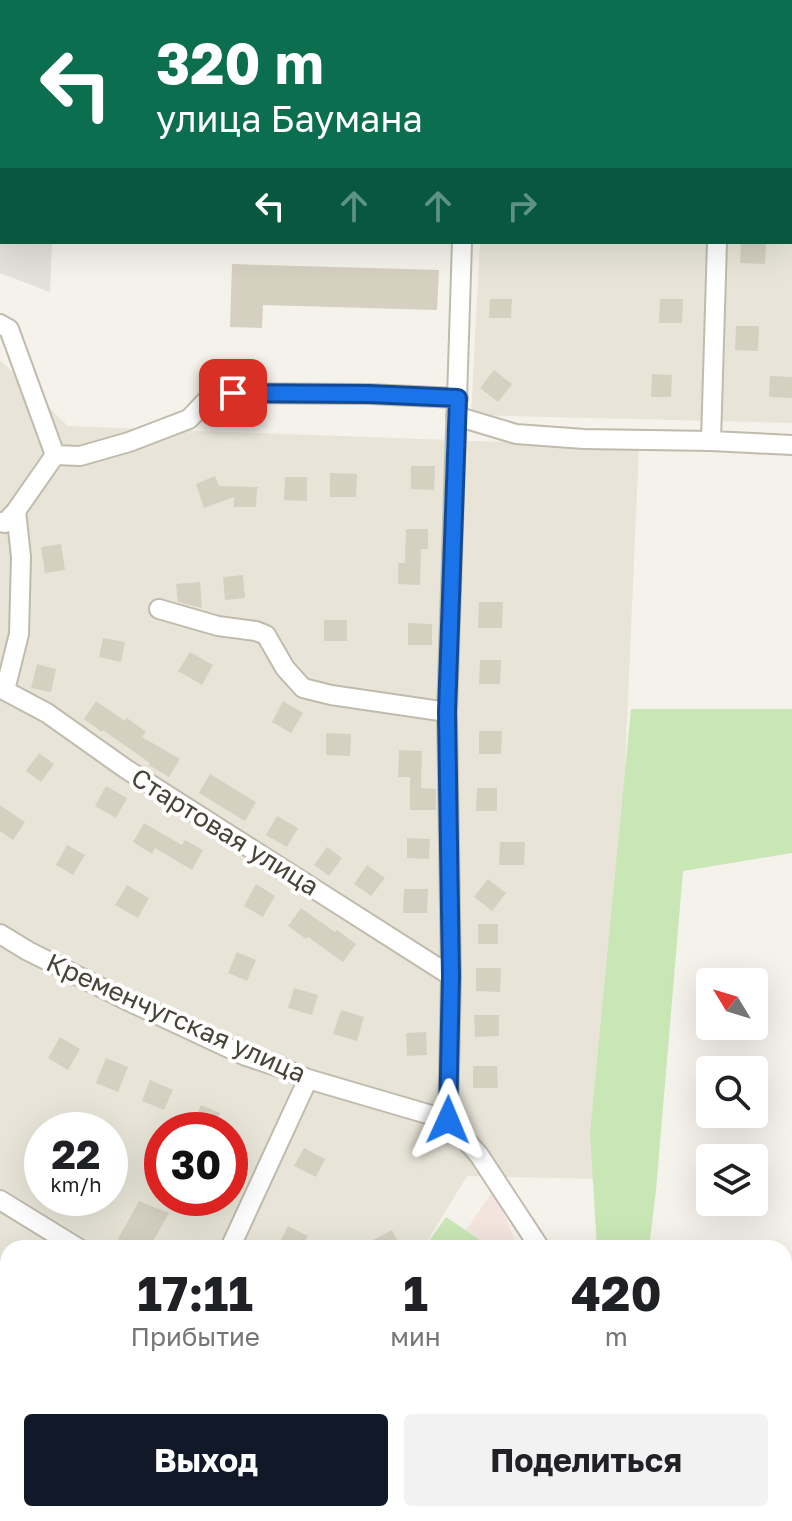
<!DOCTYPE html>
<html lang="ru">
<head>
<meta charset="utf-8">
<style>
	body { margin:0; font-family:"Golos Text",sans-serif; background:#f2f2f2; color:#202124; height:100vh; display:flex; flex-direction:column; font-size:30px; white-space:nowrap }
	* { box-sizing:border-box; margin:0 }
	p { font-size:26px; color:#757577 }
	.icon { flex:none; width:44px; height:44px; fill:none; stroke:currentColor; stroke-width:2; stroke-linecap:round; stroke-linejoin:round }
	.map { position:relative; flex:1; overflow:hidden }
	.side { position:absolute; left:0px; top:1240px; width:792px; height:282px; display:flex; flex-direction:column; background:#fff; border-radius:24px 24px 0 0; box-shadow:0 8px 32px #0002 }
	.side>* { flex:none }
	.banner { position:absolute; left:0px; top:0px; width:792px; height:244px; box-shadow:0 8px 32px #0002; background:#0b6e4f; color:#fff; overflow:hidden }
	.needle { width:52px; rotate:308deg }
	.buttons { position:absolute; left:696px; top:968px; display:grid; gap:16px }
	.buttons a { display:grid; place-items:center; width:72px; height:72px; border-radius:8px; background:#fff; box-shadow:0 8px 32px #0002; font-size:40px }
	.speed { position:absolute; left:24px; top:1112px; display:flex; gap:16px; font-size:40px; font-weight:700; text-align:center }
	.speed>* { display:grid; place-content:center; width:104px; height:104px; border-radius:50%; background:#fff; box-shadow:0 8px 32px #0002; line-height:1 }
	.speed small { font-size:20px; font-weight:400 }
	.speed .limit { border:12px solid #d22; background:#fff; color:#111 }
	.pin { position:absolute; display:grid; place-items:center; width:68px; height:68px; color:#fff; margin:-34px; border-radius:16px; box-shadow:0 4px 12px #0006 }
	.me { position:absolute; width:88px; margin:-44px; rotate:1deg; stroke-linejoin:round; filter:drop-shadow(0 0 6px #0008) }
	.turn { display:flex; align-items:center; gap:28px; height:168px; padding:0 24px; font-size:36px }
	.turn .icon { width:104px; height:104px; stroke-width:2.5 }
	.turn b { display:block; font-size:56px; line-height:68px }
	.lanes { display:flex; align-items:center; height:76px; padding:0 24px; background:#0003; justify-content:center; gap:40px; direction:ltr }
	.lanes .off { opacity:.35 }
	.eta { display:flex; justify-content:space-evenly; align-items:center; height:136px; text-align:center }
	.eta b { font-size:48px; font-weight:700; line-height:56px }
	.cta { display:flex; gap:16px; margin-top:auto; padding:16px 24px }
	.cta a { flex:1; height:92px; border-radius:8px; background:#111827; color:#fff; font-size:32px; font-weight:700; line-height:92px; text-align:center }
	.cta a+a { background:#f2f2f2; color:#202124 }
	.map>svg:first-child { display:block }
	.residential { fill:#e8e5d8; fill-rule:evenodd }
	.industrial { fill:#e4e1db }
	.medical { fill:#f4e4de }
	.green { fill:#c9e6b5 }
	.building { fill:#d5d0c0 }
	.lines { fill:none; stroke-linecap:round; stroke-linejoin:round }
	.minor-casing { stroke:#bfbbad; stroke-width:22 }
	.minor { stroke:#fff; stroke-width:18 }
	.route-casing { stroke:#114b97; stroke-width:20 }
	.route { stroke:#1a73e8; stroke-width:14 }
	.labels { text-anchor:middle; stroke-width:8; stroke-linejoin:round; paint-order:stroke }
	.street-label { font-size:26px; fill:#484438; stroke:#fff }
</style>
</head>
<body>
<div class="map">
<svg width="792" height="1521" viewBox="0 0 792 1521">
	<rect width="100%" height="100%" fill="#f4f2ea"/>
	<path class="residential" d="M 491,0 L 792,0 L 792,423 L 471,415 L 480,242 L 790,242 L 790,2 L 491,2 Z
		M 0,360 L 68,426 L 639,447 L 607,1179 L 467,1176 L 423,1248 L 8,1248 L 8,1514 L 270,1514 L 269,1521 L 0,1521 ZM 42,1130 L 110,1130 L 110,1198 L 42,1198 ZM 162,1130 L 230,1130 L 230,1198 L 162,1198 Z"/>
	<path class="industrial" d="M 0,0 L 58,0 L 58,2 L 2,2 L 2,242 L 52,242 L 50,292 L 0,273 Z"/>
	<path class="medical" d="M 494,1189 L 518,1248 L 454,1248 Z
		M 283,1514 L 629,1514 L 632,1521 L 283,1521 Z"/>
	<path class="green" d="M 631,709 L 792,709 L 792,853 L 683,871 L 656,1190 L 649,1248 L 597,1248 L 590,1133 Z
		M 446,1217 L 492,1248 L 424,1248 Z"/>
	<path class="building" d="M 741,242 L 766,242 L 765,264 L 740,263 Z
		M 232,264 L 439,270 L 437,310 L 263,305 L 262,328 L 230,327 Z
		M 490,299 L 512,299 L 511,318 L 489,318 Z
		M 660,299 L 683,299 L 682,323 L 659,323 Z
		M 736,326 L 759,326 L 758,351 L 735,350 Z
		M 494,370 L 512,384 L 498,402 L 480,388 Z
		M 652,374 L 672,375 L 671,397 L 651,397 Z
		M 770,376 L 792,377 L 792,398 L 769,397 Z
		M 411,466 L 435,466 L 434,490 L 411,489 Z
		M 330,473 L 357,474 L 356,497 L 330,497 Z
		M 215,476 L 219,486 L 259,487 L 257,489 L 256,507 L 234,507 L 234,497 L 204,508 L 196,484 Z
		M 285,477 L 307,477 L 307,501 L 284,500 Z
		M 406,529 L 428,529 L 428,549 L 421,549 L 420,585 L 398,584 L 398,563 L 405,563 Z
		M 61,544 L 65,570 L 45,573 L 41,547 Z
		M 243,575 L 245,598 L 225,600 L 223,577 Z
		M 200,582 L 202,608 L 178,602 L 176,584 Z
		M 479,602 L 503,602 L 502,628 L 478,628 Z
		M 324,620 L 347,620 L 347,641 L 324,641 Z
		M 408,623 L 432,624 L 432,645 L 408,645 Z
		M 103,638 L 125,642 L 121,662 L 99,657 Z
		M 190,652 L 213,665 L 202,685 L 178,671 Z
		M 480,660 L 501,660 L 500,684 L 479,684 Z
		M 37,664 L 56,669 L 51,692 L 31,688 Z
		M 96,701 L 125,721 L 127,718 L 146,732 L 142,737 L 180,759 L 169,777 L 149,765 L 150,763 L 103,730 L 102,732 L 84,719 Z
		M 283,701 L 303,713 L 291,733 L 272,722 Z
		M 479,731 L 502,731 L 501,754 L 479,754 Z
		M 326,733 L 351,734 L 350,756 L 326,755 Z
		M 399,750 L 422,751 L 421,788 L 436,789 L 436,810 L 410,810 L 410,777 L 398,777 Z
		M 39,753 L 54,764 L 41,782 L 26,771 Z
		M 210,774 L 256,802 L 245,821 L 199,793 Z
		M 106,786 L 127,798 L 116,818 L 95,806 Z
		M 477,788 L 497,788 L 497,811 L 476,811 Z
		M 0,805 L 25,822 L 13,840 L 0,831 Z
		M 277,816 L 298,828 L 287,847 L 266,835 Z
		M 144,823 L 182,845 L 185,840 L 203,850 L 192,870 L 155,848 L 152,854 L 133,842 Z
		M 407,838 L 430,839 L 429,859 L 407,858 Z
		M 500,842 L 525,842 L 524,865 L 499,865 Z
		M 67,845 L 85,855 L 73,875 L 56,865 Z
		M 327,847 L 342,858 L 329,876 L 314,865 Z
		M 367,865 L 385,878 L 371,896 L 354,884 Z
		M 488,879 L 506,893 L 492,911 L 474,897 Z
		M 256,884 L 275,896 L 263,917 L 244,906 Z
		M 127,885 L 149,898 L 138,918 L 115,905 Z
		M 404,889 L 428,889 L 427,913 L 403,913 Z
		M 301,908 L 335,932 L 337,930 L 356,944 L 343,962 L 308,937 L 306,939 L 288,926 Z
		M 478,924 L 498,924 L 498,944 L 478,944 Z
		M 237,952 L 256,960 L 247,981 L 228,973 Z
		M 476,968 L 501,968 L 500,992 L 476,991 Z
		M 294,988 L 318,995 L 312,1015 L 288,1008 Z
		M 341,1010 L 364,1017 L 357,1041 L 333,1034 Z
		M 474,1015 L 499,1015 L 499,1036 L 475,1037 Z
		M 426,1032 L 427,1055 L 407,1056 L 406,1033 Z
		M 60,1037 L 80,1049 L 68,1070 L 48,1058 Z
		M 106,1058 L 128,1067 L 118,1092 L 96,1083 Z
		M 473,1066 L 497,1066 L 498,1088 L 473,1088 Z
		M 150,1080 L 173,1090 L 164,1110 L 142,1101 Z
		M 201,1105 L 220,1113 L 213,1130 L 205,1130 L 192,1125 Z
		M 304,1148 L 325,1159 L 316,1177 L 294,1166 Z
		M 139,1201 L 169,1213 L 149,1248 L 138,1248 L 118,1239 Z
		M 288,1226 L 308,1236 L 302,1248 L 277,1248 Z
		M 392,1230 L 401,1248 L 358,1248 Z"/>
	<g class="lines">
		<g class="minor-casing">
			<path id="minor" d="M 117,0 L 143,1 L 152,0
				M 469,2 L 469,0
				M 724,2 L 724,0
				M 0,324 L 9,329 L 55,455 L 16,511
				M 456,416 L 516,434 L 584,439 L 711,441 L 792,445
				M 711,441 L 717,242
				M 55,455 L 80,456 L 129,442 L 189,419 L 206,401 L 233,393 L 369,394 L 458,398
				M 0,522 L 5,523 L 16,511 L 21,557 L 19,634 L 5,690
				M 159,609 L 218,626 L 256,631 L 266,635 L 285,668 L 303,688 L 331,695 L 447,712
				M 0,688 L 47,713 L 126,769 L 451,976
				M 0,934 L 28,951 L 124,999 L 246,1056 L 285,1069 L 308,1079 L 448,1120
				M 448,1120 L 451,976 L 447,712 L 462,242
				M 448,1120 L 479,1155 L 540,1248
				M 0,1200 L 78,1248
				M 230,1248 L 308,1079
				M 784,1346 L 792,1345
				M 0,1467 L 8,1474
				M 784,1502 L 792,1503
				M 82,1514 L 88,1521
				M 654,1514 L 656,1521
				M 55,1521 L 59,1514"/>
		</g>
		<use href="#minor" class="minor"/>
	</g>
	<g class="lines">
		<g class="route-casing">
			<path id="route" d="M 233,393 L 369,394 L 458,398 L 447,712 L 451,976 L 448,1120"/>
		</g>
		<use href="#route" class="route"/>
	</g>
	<g class="labels">
		<g class="street-label">
			<text transform="translate(225 832) rotate(32)" y="9">Стартовая улица</text>
			<text transform="translate(176 1018) rotate(24)" y="9">Кременчугская улица</text>
		</g>
	</g>
</svg>
<div class="buttons">
<a><svg class="needle" viewBox="-14 -14 28 28"><path d="M0-13l5 13h-10z" fill="#e53935"/><path d="M0 13l5-13h-10z" fill="#757577"/></svg></a>
<a><svg class="icon" aria-label="search" viewBox="0 0 24 24"><circle cx="10" cy="10" r="6"/><path d="M15 15l6 6"/></svg></a>
<a><svg class="icon" aria-label="layers" viewBox="0 0 24 24"><path d="M12 4l9 5-9 5-9-5zM3 14l9 5 9-5"/></svg></a>
</div>
<div class="speed"><div>22<small>km/h</small></div><div class="limit">30</div></div>
<div class="pin" style="left:233px;top:393px;background:#d93025"><svg class="icon" aria-label="arrive" viewBox="0 0 24 24"><path d="M6 21V4h12l-3 4 3 4H6"/></svg></div>
<svg class="me" style="left:448px;top:1120px" viewBox="-20 -20 40 40"><path d="M0-17L14 15 0 8-14 15z" fill="#1a73e8" stroke="#fff" stroke-width="4"/></svg>
<div class="banner">
<div class="turn"><svg class="icon" aria-label="left" viewBox="0 0 24 24"><path d="M17 20v-9H6M10 6l-5 5 5 5"/></svg><div><b>320 m</b>улица Баумана</div></div>
<div class="lanes"><svg class="icon" aria-label="left" viewBox="0 0 24 24"><path d="M17 20v-9H6M10 6l-5 5 5 5"/></svg><svg class="icon off" aria-label="ahead" viewBox="0 0 24 24"><path d="M12 20V5M6 11l6-6 6 6"/></svg><svg class="icon off" aria-label="ahead" viewBox="0 0 24 24"><path d="M12 20V5M6 11l6-6 6 6"/></svg><svg class="icon off" aria-label="right" viewBox="0 0 24 24"><path d="M7 20v-9h11M14 6l5 5-5 5"/></svg></div>
</div>
<section class="side">
<div class="eta">
<div><b>17:11</b><p>Прибытие</p></div>
<div><b>1</b><p>мин</p></div>
<div><b>420</b><p>m</p></div>
</div>
<div class="cta"><a>Выход</a><a>Поделиться</a></div>
</section>
</div>
</body>
</html>
